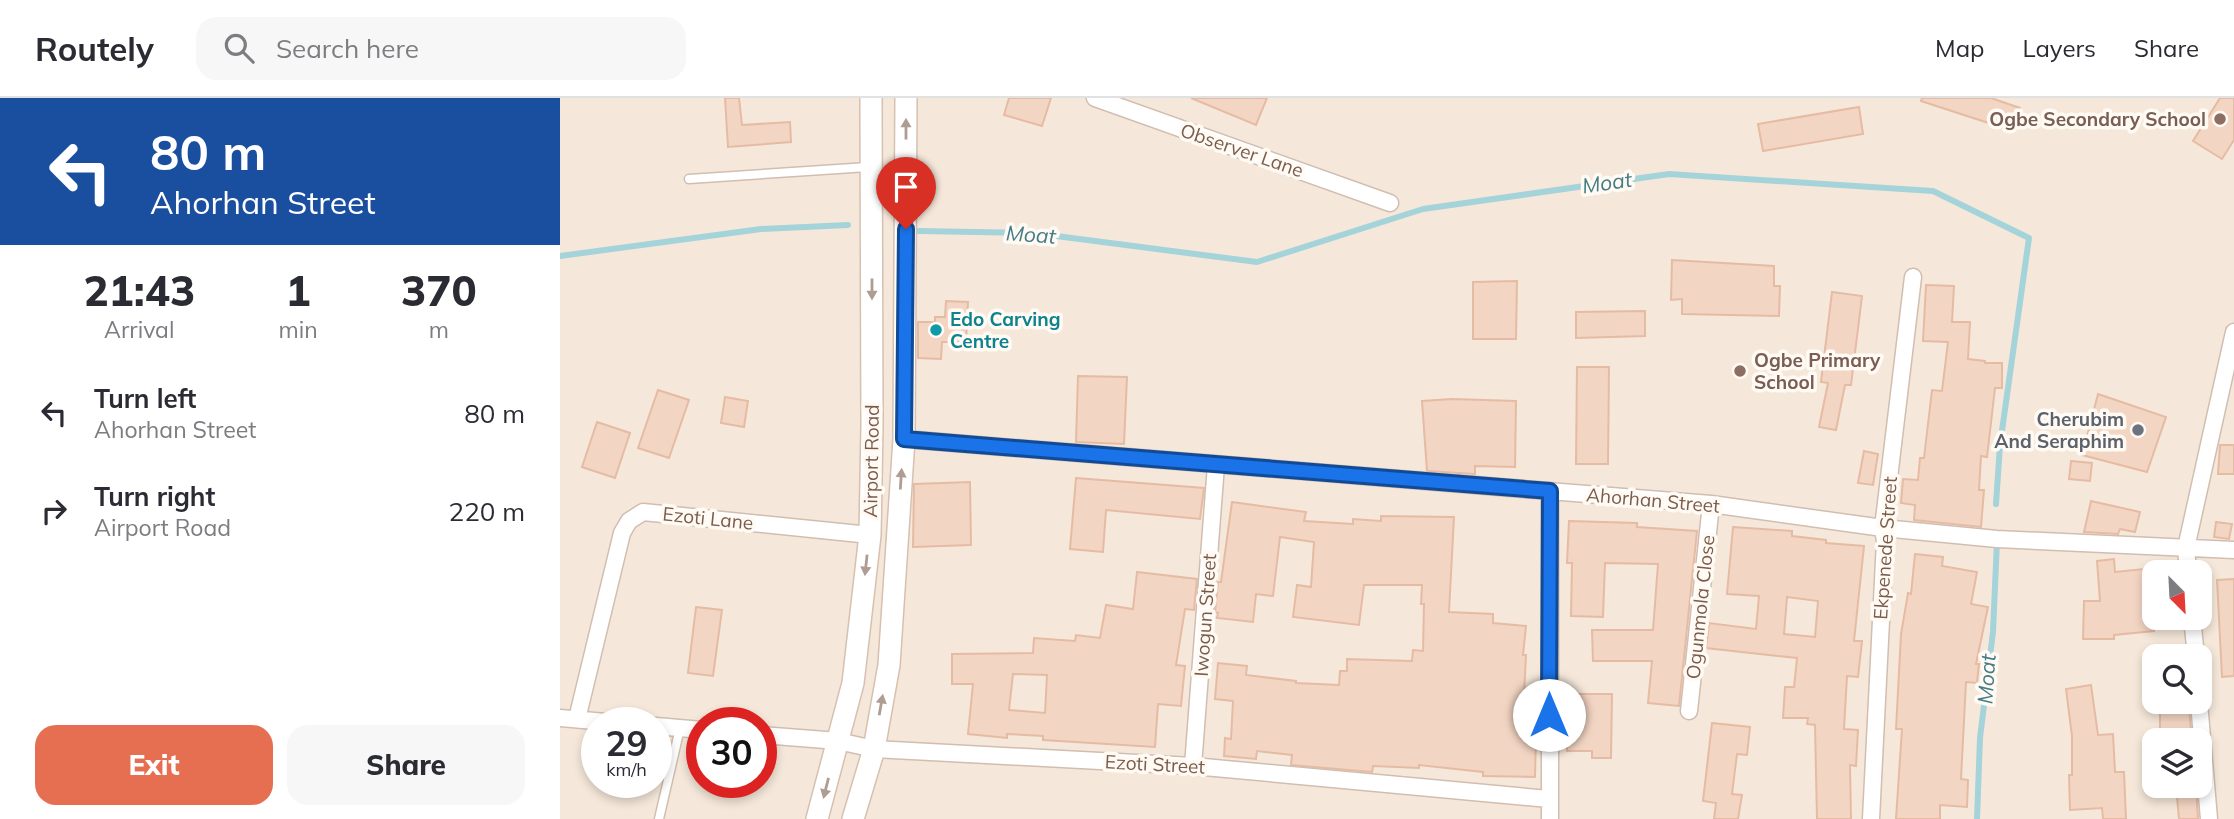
<!DOCTYPE html>
<html lang="en">
<head>
<meta charset="utf-8">
<style>
	body { margin:0; font-family:Mulish,sans-serif; background:#f7f7f7; color:#2b2b33; height:100vh; display:flex; flex-direction:column; font-size:26px; white-space:nowrap }
	* { box-sizing:border-box; margin:0 }
	p { font-size:23px; color:#7c7c81 }
	.icon { flex:none; width:38px; height:38px; fill:none; stroke:currentColor; stroke-width:2; stroke-linecap:round; stroke-linejoin:round }
	.map { position:relative; flex:1; overflow:hidden }
	.drawer { display:flex; flex-direction:column; background:#fff; width:560px }
	.drawer>* { flex:none }
	.hud { background:#1a4fa0; color:#fff; overflow:hidden }
	.needle { width:46px; rotate:156deg }
	.fabs { position:absolute; left:1582px; top:462px; display:grid; gap:14px }
	.fabs a { display:grid; place-items:center; width:70px; height:70px; border-radius:14px; background:#fff; box-shadow:0 4px 10px #0003; font-size:35px }
	.speed { position:absolute; left:21px; top:609px; display:flex; gap:14px; font-size:35px; font-weight:700; text-align:center }
	.speed>* { display:grid; place-content:center; width:91px; height:91px; border-radius:50%; background:#fff; box-shadow:0 4px 10px #0003; line-height:1 }
	.speed small { font-size:18px; font-weight:400 }
	.speed .limit { border:10px solid #d22; background:#fff; color:#111 }
	.pin { position:absolute; display:grid; place-items:center; width:60px; height:60px; color:#fff; margin:-72px -30px; border-radius:50% 50% 50% 0; rotate:-45deg; box-shadow:0 0 7px #0007 }
	.pin .icon { rotate:45deg }
	.me { position:absolute; width:77px; margin:-38px; rotate:0deg; stroke-linejoin:round; filter:drop-shadow(0 0 5px #0008) }
	.turn { display:flex; align-items:center; gap:24px; height:147px; padding:0 35px; font-size:32px }
	.turn .icon { width:91px; height:91px; stroke-width:2.5 }
	.turn b { display:block; font-size:49px; line-height:60px }
	.eta { display:flex; justify-content:space-evenly; align-items:center; height:119px; text-align:center }
	.eta b { font-size:42px; font-weight:800; line-height:49px }
	.primary-button { display:flex; gap:14px; margin-top:auto; padding:14px 35px }
	.primary-button a { flex:1; height:80px; border-radius:21px; background:#e76f51; color:#fff; font-size:28px; font-weight:800; line-height:80px; text-align:center }
	.primary-button a+a { background:#f7f7f7; color:#2b2b33 }
	ul { padding:0; list-style:none }
	li { display:flex; align-items:center; gap:21px; height:98px; padding:0 35px }
	li div { flex:1 }
	li b { display:block; font-size:26px }
	li em { font-style:normal }
	header { display:flex; align-items:center; gap:42px; box-sizing:border-box; height:98px; padding:0 35px; background:#fff; border-bottom:2px solid #e1e1e2 }
	header strong { font-size:33px }
	nav { display:flex; gap:38px; margin-inline-start:auto; font-size:24px }
	.search { width:490px; height:63px; background:#f7f7f7; display:flex; align-items:center; gap:18px; box-sizing:border-box; padding:0 24px; border-radius:21px; color:#7c7c81; font-size:26px }
	main { display:flex; flex:1; min-height:0 }
	.map>svg:first-child { display:block }
	.residential { fill:#f5e8da; fill-rule:evenodd }
	.lines { fill:none; stroke-linecap:round; stroke-linejoin:round }
	.stream { stroke:#a5d3da; stroke-width:6 }
	.building { fill:#f3d5c3; stroke:#e6bba3; stroke-width:2; fill-rule:evenodd }
	.service-casing { stroke:#d1beb0; stroke-width:11 }
	.minor-casing { stroke:#d1beb0; stroke-width:19 }
	.secondary-casing { stroke:#d6c0b0; stroke-width:24 }
	.service { stroke:#fff; stroke-width:8 }
	.minor { stroke:#fff; stroke-width:16 }
	.secondary { stroke:#fff; stroke-width:21 }
	.oneway { fill:#af9d94 }
	.route-casing { stroke:#114b97; stroke-width:18 }
	.route { stroke:#1a73e8; stroke-width:12 }
	.education-dot { fill:#8d6e63; stroke:#fffaf3; stroke-width:2.5 }
	.culture-dot { fill:#0f9aa8; stroke:#fffaf3; stroke-width:2.5 }
	.worship-dot { fill:#6b7280; stroke:#fffaf3; stroke-width:2.5 }
	.labels { text-anchor:middle; stroke-width:7; stroke-linejoin:round; paint-order:stroke }
	.education-label { font-size:19px; font-weight:bold; fill:#785e54; stroke:#fffaf3; text-anchor:end }
	.street-label { font-size:19px; fill:#7a5c4d; stroke:#fffaf3 }
	.culture-label { font-size:19px; font-weight:bold; fill:#0d838f; stroke:#fffaf3; text-anchor:start }
	.worship-label { font-size:19px; font-weight:bold; fill:#5b616d; stroke:#fffaf3; text-anchor:end }
	.water-label { font-size:21px; font-style:italic; fill:#437c86; stroke:#fffaf3 }
</style>
</head>
<body>
<header>
<strong>Routely</strong>
<div class="search"><svg class="icon" aria-label="search" viewBox="0 0 24 24"><circle cx="10" cy="10" r="6"/><path d="M15 15l6 6"/></svg>Search here</div>
<nav><a>Map</a><a>Layers</a><a>Share</a></nav>
</header>
<main>
<section class="drawer">
<div class="hud">
<div class="turn"><svg class="icon" aria-label="left" viewBox="0 0 24 24"><path d="M17 20v-9H6M10 6l-5 5 5 5"/></svg><div><b>80 m</b>Ahorhan Street</div></div>
</div>
<div class="eta">
<div><b>21:43</b><p>Arrival</p></div>
<div><b>1</b><p>min</p></div>
<div><b>370</b><p>m</p></div>
</div>
<ul>
<li><svg class="icon" aria-label="left" viewBox="0 0 24 24"><path d="M17 20v-9H6M10 6l-5 5 5 5"/></svg><div><b>Turn left</b><p>Ahorhan Street</p></div><em>80 m</em></li>
<li><svg class="icon" aria-label="right" viewBox="0 0 24 24"><path d="M7 20v-9h11M14 6l5 5-5 5"/></svg><div><b>Turn right</b><p>Airport Road</p></div><em>220 m</em></li>
</ul>
<div class="primary-button"><a>Exit</a><a>Share</a></div>
</section>
<div class="map">
<svg width="1674" height="721" viewBox="0 0 1674 721">
	<rect width="100%" height="100%" fill="#fdf6ec"/>
	<path class="residential" d="M 0,0 L 1674,0 L 1674,721 L 0,721 ZM 1594,474 L 1640,474 L 1640,520 L 1594,520 ZM 1594,558 L 1640,558 L 1640,604 L 1594,604 ZM 37,625 L 96,625 L 96,684 L 37,684 ZM 142,625 L 201,625 L 201,684 L 142,684 ZM 1594,642 L 1640,642 L 1640,688 L 1594,688 Z"/>
	<g class="lines">
		<path class="stream" d="M 358,133 L 473,135 L 697,164 L 863,111 L 1109,76 L 1373,93 L 1469,140 L 1440,347 L 1436,406
			M 0,158 L 201,131 L 288,127
			M 1417,721 L 1420,640 L 1433,534 L 1437,443"/>
	</g>
	<path class="building" d="M 165,0 L 179,0 L 182,27 L 230,24 L 231,44 L 168,49 Z
		M 449,0 L 491,0 L 482,28 L 444,17 Z
		M 631,0 L 707,0 L 696,27 Z
		M 1362,0 L 1431,0 L 1460,10 L 1453,33 L 1361,3 Z
		M 1660,0 L 1674,0 L 1674,42 L 1662,61 L 1633,43 Z
		M 1299,9 L 1303,36 L 1203,53 L 1198,26 Z
		M 1112,162 L 1214,168 L 1214,188 L 1220,188 L 1219,218 L 1122,216 L 1122,201 L 1111,202 Z
		M 957,183 L 956,241 L 913,241 L 913,184 Z
		M 1366,187 L 1394,188 L 1392,224 L 1410,224 L 1408,261 L 1425,263 L 1425,265 L 1442,265 L 1442,290 L 1435,290 L 1427,359 L 1421,358 L 1419,392 L 1424,392 L 1421,429 L 1354,422 L 1355,407 L 1341,405 L 1343,381 L 1358,382 L 1360,360 L 1364,360 L 1372,292 L 1382,293 L 1388,244 L 1363,243 Z
		M 1272,194 L 1302,198 L 1291,287 L 1285,287 L 1276,332 L 1259,329 L 1268,285 L 1261,284 Z
		M 386,203 L 408,204 L 406,244 L 382,244 L 381,261 L 358,260 L 358,224 L 375,224 L 375,219 L 385,219 Z
		M 1085,213 L 1085,238 L 1016,240 L 1016,214 Z
		M 1017,269 L 1049,269 L 1048,366 L 1016,366 Z
		M 518,278 L 567,279 L 564,346 L 516,344 Z
		M 98,292 L 129,302 L 109,360 L 78,350 Z
		M 1538,296 L 1606,319 L 1587,374 L 1522,357 Z
		M 165,299 L 188,303 L 184,329 L 161,325 Z
		M 892,301 L 956,303 L 955,369 L 915,368 L 915,376 L 867,373 L 862,303 Z
		M 37,324 L 70,335 L 55,380 L 22,369 Z
		M 1660,347 L 1674,347 L 1674,376 L 1658,376 Z
		M 1304,353 L 1318,356 L 1313,387 L 1298,385 Z
		M 1511,363 L 1532,365 L 1530,383 L 1509,381 Z
		M 516,380 L 644,390 L 640,421 L 546,412 L 543,454 L 510,451 Z
		M 410,384 L 411,447 L 353,449 L 354,386 Z
		M 1531,403 L 1580,414 L 1575,434 L 1560,431 L 1558,436 L 1524,434 Z
		M 672,404 L 746,414 L 744,423 L 793,426 L 793,421 L 821,423 L 821,418 L 894,419 L 889,514 L 933,516 L 933,525 L 966,528 L 963,557 L 966,557 L 964,597 L 975,598 L 973,638 L 976,638 L 975,679 L 923,678 L 923,674 L 859,667 L 859,670 L 813,668 L 812,674 L 731,667 L 732,657 L 697,653 L 696,661 L 664,658 L 665,640 L 671,641 L 673,603 L 655,601 L 658,565 L 687,568 L 686,577 L 736,583 L 736,585 L 779,587 L 780,573 L 787,573 L 787,561 L 852,563 L 853,552 L 863,553 L 864,506 L 861,506 L 862,487 L 804,487 L 799,527 L 733,519 L 737,487 L 751,489 L 754,444 L 720,439 L 713,498 L 696,496 L 693,524 L 657,520 L 658,515 L 655,514 L 658,484 L 661,484 Z
		M 1009,423 L 1077,425 L 1077,429 L 1137,433 L 1119,608 L 1088,605 L 1092,563 L 1033,563 L 1032,532 L 1093,532 L 1098,466 L 1045,465 L 1043,519 L 1011,518 L 1012,465 L 1007,465 Z
		M 1656,424 L 1672,426 L 1669,441 L 1654,439 Z
		M 1173,429 L 1232,433 L 1232,438 L 1266,442 L 1266,445 L 1304,448 L 1294,543 L 1302,543 L 1298,579 L 1287,578 L 1284,631 L 1298,632 L 1296,668 L 1290,667 L 1291,721 L 1257,721 L 1255,627 L 1247,626 L 1248,620 L 1223,620 L 1225,589 L 1234,589 L 1237,560 L 1146,550 L 1149,525 L 1196,531 L 1199,498 L 1167,496 ZM 1227,499 L 1258,503 L 1255,539 L 1224,536 Z
		M 1355,456 L 1383,459 L 1382,468 L 1417,474 L 1411,506 L 1428,509 L 1416,566 L 1419,566 L 1417,585 L 1406,584 L 1401,681 L 1408,682 L 1407,709 L 1380,707 L 1380,721 L 1336,721 L 1342,631 L 1336,631 L 1341,536 L 1348,495 L 1351,496 Z
		M 1554,461 L 1555,474 L 1594,470 L 1594,533 L 1554,537 L 1554,541 L 1523,541 L 1524,503 L 1540,503 L 1537,463 Z
		M 577,474 L 637,481 L 634,512 L 625,511 L 616,567 L 625,568 L 621,608 L 598,606 L 595,649 L 483,642 L 483,638 L 447,636 L 447,640 L 408,636 L 413,586 L 392,586 L 392,556 L 473,555 L 474,540 L 515,543 L 516,537 L 540,540 L 546,507 L 573,511 ZM 453,576 L 487,577 L 485,615 L 449,612 Z
		M 1674,481 L 1674,578 L 1662,579 L 1657,482 Z
		M 136,509 L 162,512 L 153,578 L 128,575 Z
		M 1531,587 L 1538,637 L 1553,636 L 1555,674 L 1564,674 L 1566,721 L 1543,721 L 1542,710 L 1510,712 L 1509,677 L 1512,677 L 1512,638 L 1506,591 Z
		M 1008,596 L 1052,596 L 1051,660 L 1032,660 L 1032,653 L 1007,653 Z
		M 1600,607 L 1626,608 L 1626,612 L 1629,612 L 1632,642 L 1600,642 Z
		M 1152,625 L 1190,629 L 1187,657 L 1177,656 L 1172,696 L 1182,697 L 1178,721 L 1154,721 L 1156,705 L 1143,703 Z
		M 1616,688 L 1636,688 L 1638,721 L 1619,721 Z"/>
	<g class="lines">
		<g class="service-casing">
			<path id="service" d="M 129,81 L 308,69
				M 99,721 L 120,630"/>
		</g>
		<g class="minor-casing">
			<path id="minor" d="M 535,0 L 830,105
				M 344,341 L 1151,406 L 1323,430 L 1437,441 L 1674,452
				M 1628,474 L 1626,450 L 1674,234
				M 1632,520 L 1636,558
				M 1639,604 L 1649,721
				M 1129,613 L 1151,406
				M 0,620 L 57,625
				M 17,621 L 62,435 L 69,423 L 83,414 L 310,437
				M 96,628 L 142,632
				M 201,637 L 278,643 L 314,651 L 633,668 L 989,701
				M 633,668 L 656,367
				M 990,721 L 990,393
				M 1311,721 L 1325,443 L 1323,430 L 1353,179"/>
		</g>
		<g class="secondary-casing">
			<path id="secondary" d="M 257,721 L 293,585 L 310,437 L 312,327 L 311,0
				M 293,721 L 314,651 L 329,567 L 344,341 L 346,0"/>
		</g>
		<use href="#service" class="service"/>
		<use href="#minor" class="minor"/>
		<use href="#secondary" class="secondary"/>
	</g>
	<defs><path id="oneway-solid" d="M-6-.8H1V-3.2L6.5 0L1 3.2V.8H-6Z" transform="scale(1.75)"/></defs>
	<g class="oneway">
		<use href="#oneway-solid" transform="translate(346 31) rotate(-90)"/>
		<use href="#oneway-solid" transform="translate(312 191) rotate(90)"/>
		<use href="#oneway-solid" transform="translate(341 381) rotate(-86)"/>
		<use href="#oneway-solid" transform="translate(306 467) rotate(96)"/>
		<use href="#oneway-solid" transform="translate(321 607) rotate(-80)"/>
		<use href="#oneway-solid" transform="translate(266 690) rotate(104)"/>
	</g>
	<g class="lines">
		<g class="route-casing">
			<path id="route" d="M 346,131 L 344,341 L 990,393 L 989,617"/>
		</g>
		<use href="#route" class="route"/>
	</g>
	<g class="education-dot">
		<circle cx="1660" cy="21" r="7"/>
		<circle cx="1180" cy="273" r="7"/>
	</g>
	<circle class="culture-dot" cx="376" cy="232" r="7"/>
	<circle class="worship-dot" cx="1578" cy="332" r="7"/>
	<g class="labels">
		<g class="education-label">
			<text x="1646" y="28">Ogbe Secondary School</text>
			<text x="1194" y="269" text-anchor="start">Ogbe Primary<tspan x="1194" dy="22">School</tspan></text>
		</g>
		<g class="street-label">
			<text transform="translate(682 52) rotate(19)" y="7">Observer Lane</text>
			<text transform="translate(311 363) rotate(-89)" y="7">Airport Road</text>
			<text transform="translate(1093 402) rotate(5)" y="7">Ahorhan Street</text>
			<text transform="translate(148 420) rotate(6)" y="7">Ezoti Lane</text>
			<text transform="translate(1325 450) rotate(-86)" y="7">Ekpenede Street</text>
			<text transform="translate(1140 509) rotate(-84)" y="7">Ogunmola Close</text>
			<text transform="translate(645 517) rotate(-86)" y="7">Iwogun Street</text>
			<text transform="translate(595 666) rotate(3)" y="7">Ezoti Street</text>
		</g>
		<g class="culture-label">
			<text x="390" y="228">Edo Carving<tspan x="390" dy="22">Centre</tspan></text>
		</g>
		<g class="worship-label">
			<text x="1564" y="328">Cherubim<tspan x="1564" dy="22">And Seraphim</tspan></text>
		</g>
		<g class="water-label">
			<text transform="translate(1047 85) rotate(-8)" y="7">Moat</text>
			<text transform="translate(471 137) rotate(4)" y="7">Moat</text>
			<text transform="translate(1427 581) rotate(-86)" y="7">Moat</text>
		</g>
	</g>
</svg>
<div class="fabs">
<a><svg class="needle" viewBox="-14 -14 28 28"><path d="M0-13l5 13h-10z" fill="#e53935"/><path d="M0 13l5-13h-10z" fill="#7c7c81"/></svg></a>
<a><svg class="icon" aria-label="search" viewBox="0 0 24 24"><circle cx="10" cy="10" r="6"/><path d="M15 15l6 6"/></svg></a>
<a><svg class="icon" aria-label="layers" viewBox="0 0 24 24"><path d="M12 4l9 5-9 5-9-5zM3 14l9 5 9-5"/></svg></a>
</div>
<div class="speed"><div>29<small>km/h</small></div><div class="limit">30</div></div>
<div class="pin" style="left:346px;top:131px;background:#d93025"><svg class="icon" aria-label="arrive" viewBox="0 0 24 24"><path d="M6 21V4h12l-3 4 3 4H6"/></svg></div>
<svg class="me" style="left:989px;top:617px" viewBox="-20 -20 40 40"><circle r="19" fill="#fff"/><path d="M0-13L10 11 0 6-10 11z" fill="#1a73e8"/></svg>
</div>
</main>
</body>
</html>
